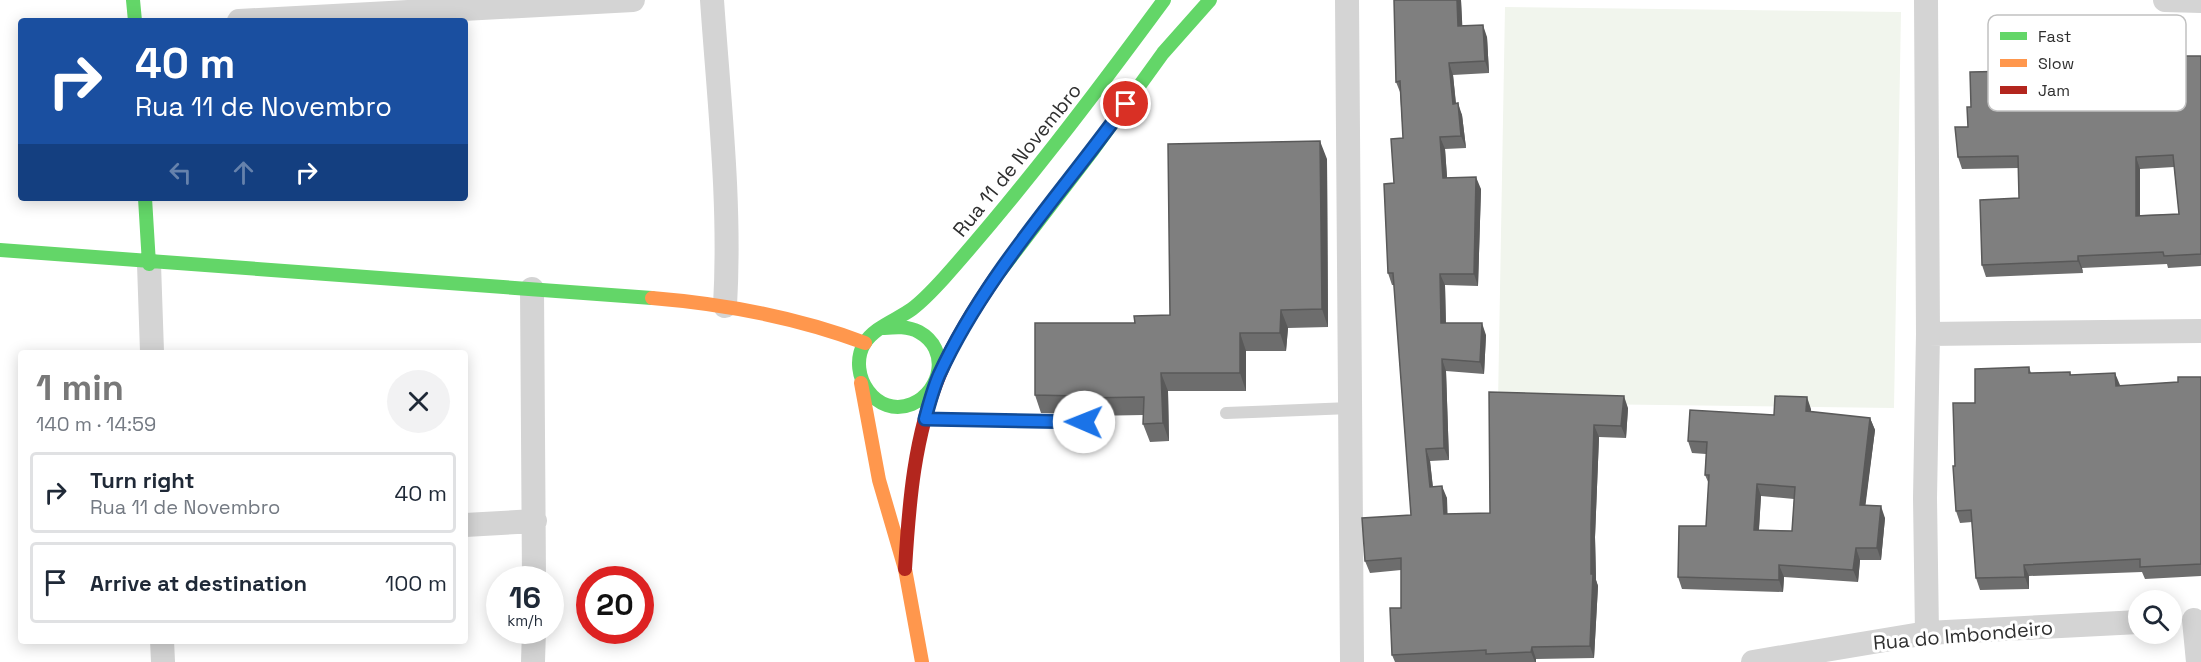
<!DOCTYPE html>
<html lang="en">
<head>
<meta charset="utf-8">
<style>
	body { margin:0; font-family:"Space Grotesk",sans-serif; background:#f2f2f3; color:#1f2937; height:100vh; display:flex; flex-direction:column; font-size:22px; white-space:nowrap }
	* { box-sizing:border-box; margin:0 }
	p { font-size:20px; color:#747a83 }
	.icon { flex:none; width:33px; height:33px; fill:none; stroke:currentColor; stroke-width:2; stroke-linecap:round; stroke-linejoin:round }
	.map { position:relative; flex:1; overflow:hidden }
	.panel { position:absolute; left:18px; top:350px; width:450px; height:294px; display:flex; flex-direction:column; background:#fff; border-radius:6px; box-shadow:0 3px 15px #0003 }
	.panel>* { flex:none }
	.top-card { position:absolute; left:18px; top:18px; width:450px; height:183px; border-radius:6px; box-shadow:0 3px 15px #0003; background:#1a4fa0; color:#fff; overflow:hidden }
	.tools { position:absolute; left:2128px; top:590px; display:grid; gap:12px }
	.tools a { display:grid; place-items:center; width:54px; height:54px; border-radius:50%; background:#fff; box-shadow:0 3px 15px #0003; font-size:30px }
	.speed { position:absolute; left:486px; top:566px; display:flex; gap:12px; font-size:30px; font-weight:700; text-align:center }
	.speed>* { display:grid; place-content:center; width:78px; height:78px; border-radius:50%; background:#fff; box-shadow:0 3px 15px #0003; line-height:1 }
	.speed small { font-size:15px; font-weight:400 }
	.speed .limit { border:9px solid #d22; background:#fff; color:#111 }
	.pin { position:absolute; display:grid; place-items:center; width:51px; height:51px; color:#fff; margin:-26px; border:3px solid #fff; border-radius:50%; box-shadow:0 2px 6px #0007 }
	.me { position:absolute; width:66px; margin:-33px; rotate:271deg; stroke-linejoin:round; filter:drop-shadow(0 0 4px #0008) }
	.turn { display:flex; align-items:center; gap:21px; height:126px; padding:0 18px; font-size:27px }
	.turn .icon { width:78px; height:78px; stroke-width:2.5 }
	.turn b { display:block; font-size:42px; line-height:51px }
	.lanes { display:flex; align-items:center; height:57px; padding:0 18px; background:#0003; justify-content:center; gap:30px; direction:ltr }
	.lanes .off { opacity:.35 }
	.round { display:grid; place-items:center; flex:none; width:63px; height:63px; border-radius:32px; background:#f2f2f3 }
	.overview { display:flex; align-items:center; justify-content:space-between; height:102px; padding:0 18px }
	h1 { font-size:36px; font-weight:800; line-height:45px; color:#787878 }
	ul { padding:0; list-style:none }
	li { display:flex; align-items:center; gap:18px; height:81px; margin:0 12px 9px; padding:0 6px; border:3px solid #e0e1e3; border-radius:6px }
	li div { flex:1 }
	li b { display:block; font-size:22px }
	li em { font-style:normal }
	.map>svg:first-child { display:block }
	.green { fill:#f1f5ed }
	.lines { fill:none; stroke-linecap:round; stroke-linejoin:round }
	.lane { stroke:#d4d4d4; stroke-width:12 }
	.street { stroke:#d4d4d4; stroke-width:24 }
	.fast { stroke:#63d668; stroke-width:14 }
	.slow { stroke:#ff974d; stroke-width:14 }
	.jam { stroke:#b3261e; stroke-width:14 }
	.wall { fill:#6d6d6d; fill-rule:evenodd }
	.shaded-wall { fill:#595959 }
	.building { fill:#7f7f7f; stroke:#595959; stroke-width:1.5; fill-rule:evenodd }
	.route-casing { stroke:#114b97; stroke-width:15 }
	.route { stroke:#1a73e8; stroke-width:10 }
	.labels { text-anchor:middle; stroke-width:6; stroke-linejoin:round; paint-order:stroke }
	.street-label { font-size:20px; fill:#2f2f2f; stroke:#fff }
	.key { fill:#fff; stroke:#c1c1c1; stroke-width:1.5 }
	.key-label { font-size:16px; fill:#2f2f2f }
</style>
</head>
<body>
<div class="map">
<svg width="2201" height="662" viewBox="0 0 2201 662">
	<rect width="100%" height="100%" fill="#fff"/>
	<path class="green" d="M 1505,7 L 1901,12 L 1894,408 L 1498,403 Z"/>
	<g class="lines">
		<path class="lane" d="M 1226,413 L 1350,408
			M 927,419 L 1084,422"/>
		<path class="street" d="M 712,0 C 719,102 731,204 725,306
			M 1347,0 L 1352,662
			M 1926,0 L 1928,334 L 1925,498 L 1927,633
			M 2165,0 L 2201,1
			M 239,21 L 633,0
			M 149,264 L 152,352
			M 532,289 L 534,579
			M 1928,334 L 2201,331
			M 465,525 L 535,521
			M 2194,620 L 2198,662
			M 162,640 L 163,662
			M 533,662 L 534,630
			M 1753,662 L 1927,633 L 2139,622"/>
		<path class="fast" d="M 133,0 L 135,21
			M 145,198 L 149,264
			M 0,250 L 652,298
			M 995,278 L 1093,150 L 1163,53 L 1210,0
			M 884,328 C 896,327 908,326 919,332 C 950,349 942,391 912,404 C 876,419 847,374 864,344 C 874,327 897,320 912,309 C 924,300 934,289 944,278 C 1023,189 1094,95 1164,0"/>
		<path class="slow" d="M 652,298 C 726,304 796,317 865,343
			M 861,383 L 879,480 L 905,569 L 922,662"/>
		<path class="jam" d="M 905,569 C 909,503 914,436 940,374 C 954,340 975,308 995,278"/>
	</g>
	<path class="wall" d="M 1394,0 L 1461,0 L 1462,26 L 1487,37 L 1489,73 L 1453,75 L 1456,103 L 1462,115 L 1466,148 L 1445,149 L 1447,178 L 1481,189 L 1478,286 L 1445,285 L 1446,323 L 1486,335 L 1484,374 L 1446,371 L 1449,460 L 1430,461 L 1433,487 L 1447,498 L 1447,514 L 1490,513 L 1489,392 L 1628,408 L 1626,438 L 1599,437 L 1595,537 L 1596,580 L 1598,586 L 1594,658 L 1536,659 L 1536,662 L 1395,662 L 1392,655 L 1401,608 L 1401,570 L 1370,573 L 1365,561 L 1411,515 L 1394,285 L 1392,285 L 1388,273 L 1394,183 L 1403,138 L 1400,92 L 1396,82 Z
		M 2201,56 L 2201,266 L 2168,268 L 2167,264 L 2082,268 L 2083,273 L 1986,277 L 1982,265 L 2019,198 L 2019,168 L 1962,169 L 1958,157 L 1968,127 L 1971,107 L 2017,71 L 2022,83 L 2065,83 L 2119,62 L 2122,71 L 2183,74 ZM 2174,167 L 2179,214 L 2140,215 L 2140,169 Z
		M 1327,159 L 1328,327 L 1288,328 L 1286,351 L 1246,351 L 1246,391 L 1168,391 L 1169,441 L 1150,442 L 1143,424 L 1143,415 L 1089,416 L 1084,414 L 1041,413 L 1035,395 L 1135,323 L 1170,315 Z
		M 2029,367 L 2031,373 L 2070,372 L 2071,375 L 2120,386 L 2178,382 L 2201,377 L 2201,576 L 2145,579 L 2142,572 L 2029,576 L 2029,589 L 1980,590 L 1976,578 L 1972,522 L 1960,523 L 1956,511 L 1955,466 L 1975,403 Z
		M 1811,409 L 1811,412 L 1870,418 L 1875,430 L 1865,505 L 1885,518 L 1881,560 L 1860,560 L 1858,582 L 1784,577 L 1783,592 L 1682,589 L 1678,577 L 1706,526 L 1709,484 L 1705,475 L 1706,454 L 1692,453 L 1688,441 ZM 1761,496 L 1794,499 L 1792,531 L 1759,530 Z"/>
	<path class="shaded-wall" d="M 1457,0 L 1461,0 L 1463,38 L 1458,26 Z
		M 1483,25 L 1487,37 L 1489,73 L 1485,61 Z
		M 1449,63 L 1453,75 L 1457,116 L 1453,104 Z
		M 2017,71 L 2022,83 L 2018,83 Z
		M 1458,103 L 1462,115 L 1466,148 L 1461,136 Z
		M 1440,137 L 1445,149 L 1448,190 L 1443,178 Z
		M 1320,141 L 1327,159 L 1328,327 L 1322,309 Z
		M 2136,157 L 2140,169 L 2140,228 L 2136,216 Z
		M 1476,177 L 1481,189 L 1478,286 L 1474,274 Z
		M 2078,256 L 2082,268 L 2083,273 L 2078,261 Z
		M 1440,274 L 1445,285 L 1446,335 L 1441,323 Z
		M 1281,310 L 1288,328 L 1286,351 L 1280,333 Z
		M 1482,323 L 1486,335 L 1484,374 L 1480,362 Z
		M 1240,333 L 1246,351 L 1246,391 L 1240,373 Z
		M 1442,359 L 1446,371 L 1449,460 L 1444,448 Z
		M 1161,373 L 1168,391 L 1169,441 L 1163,423 Z
		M 2115,373 L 2120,385 L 2120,398 L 2116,386 Z
		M 1624,396 L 1628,408 L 1626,438 L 1621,426 Z
		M 1807,397 L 1811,409 L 1810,423 L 1806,411 Z
		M 1870,418 L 1875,430 L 1864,517 L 1860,505 Z
		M 1594,425 L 1599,437 L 1595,537 L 1596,580 L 1598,586 L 1594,658 L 1590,646 L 1591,574 L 1591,525 Z
		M 1426,449 L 1430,461 L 1434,499 L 1430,487 Z
		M 1757,484 L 1761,496 L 1758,542 L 1754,530 Z
		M 1442,486 L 1447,498 L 1448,526 L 1444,514 Z
		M 1881,506 L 1885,518 L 1881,560 L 1877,548 Z
		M 1856,548 L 1860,560 L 1858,582 L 1853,570 Z
		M 1779,565 L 1784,577 L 1783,592 L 1779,580 Z
		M 2024,565 L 2029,576 L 2029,589 L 2025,577 Z
		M 1532,647 L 1536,659 L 1536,662 L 1535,662 L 1531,652 Z"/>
	<path class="building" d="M 1394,0 L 1457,0 L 1458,26 L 1483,25 L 1485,61 L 1449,63 L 1453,104 L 1458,103 L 1461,136 L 1440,137 L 1443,178 L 1476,177 L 1474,274 L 1440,274 L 1441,323 L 1482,323 L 1480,362 L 1442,359 L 1444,448 L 1426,449 L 1430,487 L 1442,486 L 1444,514 L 1490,513 L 1489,392 L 1624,396 L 1621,426 L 1594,425 L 1591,525 L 1591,574 L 1593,574 L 1590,646 L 1532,647 L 1531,652 L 1486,654 L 1486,650 L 1392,655 L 1390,608 L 1401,608 L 1401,558 L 1365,561 L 1362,518 L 1411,515 L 1393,273 L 1388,273 L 1384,184 L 1394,183 L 1391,139 L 1403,138 L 1400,81 L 1396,82 Z
		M 2182,56 L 2201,56 L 2201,254 L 2164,256 L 2163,252 L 2078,256 L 2078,261 L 1982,265 L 1980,200 L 2019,198 L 2018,156 L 1958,157 L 1955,127 L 1968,127 L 1967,107 L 1971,107 L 1970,72 L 2017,71 L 2018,83 L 2065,83 L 2064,63 L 2119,62 L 2119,71 L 2183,74 ZM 2173,155 L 2179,214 L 2136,216 L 2136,157 Z
		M 1320,141 L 1322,309 L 1281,310 L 1280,333 L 1240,333 L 1240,373 L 1161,373 L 1163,423 L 1143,424 L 1144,397 L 1082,398 L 1078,396 L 1035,395 L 1035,323 L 1135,323 L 1134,316 L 1170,315 L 1168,144 Z
		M 2029,367 L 2029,373 L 2070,372 L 2070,375 L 2115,373 L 2116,386 L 2178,382 L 2178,377 L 2201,377 L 2201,564 L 2140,567 L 2140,559 L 2024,565 L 2025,577 L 1976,578 L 1971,510 L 1956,511 L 1953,466 L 1955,466 L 1953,403 L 1975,403 L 1975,369 Z
		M 1775,396 L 1807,397 L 1806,411 L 1870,418 L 1860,505 L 1881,506 L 1877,548 L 1856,548 L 1853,570 L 1779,565 L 1779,580 L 1678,577 L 1679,526 L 1706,526 L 1709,475 L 1705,475 L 1707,442 L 1688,441 L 1690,410 L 1774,415 ZM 1757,484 L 1795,487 L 1792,531 L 1754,530 Z"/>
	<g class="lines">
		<g class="route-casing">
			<path id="route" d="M 1084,422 L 925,419 C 929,404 933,389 939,375 C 985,275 1062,193 1126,104"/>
		</g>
		<use href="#route" class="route"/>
	</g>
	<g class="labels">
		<g class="street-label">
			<text transform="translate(1017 160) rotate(-51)" y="7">Rua 11 de Novembro</text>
			<text transform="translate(1963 635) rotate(-5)" y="7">Rua do Imbondeiro</text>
		</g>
	</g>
	<rect x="1988" y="15" width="198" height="96" rx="9" class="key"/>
	<rect x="2000" y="32" width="27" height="8" fill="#63d668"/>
	<rect x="2000" y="59" width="27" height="8" fill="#ff974d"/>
	<rect x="2000" y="86" width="27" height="8" fill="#b3261e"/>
	<g class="key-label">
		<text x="2038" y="42">Fast</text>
		<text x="2038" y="69">Slow</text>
		<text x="2038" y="96">Jam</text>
	</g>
</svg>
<div class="tools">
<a><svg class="icon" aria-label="search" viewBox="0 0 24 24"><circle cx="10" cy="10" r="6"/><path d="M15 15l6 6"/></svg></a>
</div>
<div class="speed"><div>16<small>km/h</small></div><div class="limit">20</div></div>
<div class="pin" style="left:1126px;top:104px;background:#d93025"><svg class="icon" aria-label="arrive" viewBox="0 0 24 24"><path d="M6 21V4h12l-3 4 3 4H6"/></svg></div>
<svg class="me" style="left:1084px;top:422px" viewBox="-20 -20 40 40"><circle r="19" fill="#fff"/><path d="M0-13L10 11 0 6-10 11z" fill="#1a73e8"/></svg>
<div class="top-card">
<div class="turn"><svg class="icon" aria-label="right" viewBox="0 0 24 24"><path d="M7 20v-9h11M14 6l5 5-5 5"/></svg><div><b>40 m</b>Rua 11 de Novembro</div></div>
<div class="lanes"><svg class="icon off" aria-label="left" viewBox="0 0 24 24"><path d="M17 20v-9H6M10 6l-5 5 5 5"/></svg><svg class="icon off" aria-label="ahead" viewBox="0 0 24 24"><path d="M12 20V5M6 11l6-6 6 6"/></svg><svg class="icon" aria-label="right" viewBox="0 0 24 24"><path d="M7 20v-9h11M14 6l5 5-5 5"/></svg></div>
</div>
<section class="panel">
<div class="overview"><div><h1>1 min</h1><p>140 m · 14:59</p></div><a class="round"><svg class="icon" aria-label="close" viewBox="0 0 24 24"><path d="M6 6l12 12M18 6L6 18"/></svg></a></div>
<ul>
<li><svg class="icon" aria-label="right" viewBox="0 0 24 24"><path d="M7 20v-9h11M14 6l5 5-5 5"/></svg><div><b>Turn right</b><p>Rua 11 de Novembro</p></div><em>40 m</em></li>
<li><svg class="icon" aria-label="arrive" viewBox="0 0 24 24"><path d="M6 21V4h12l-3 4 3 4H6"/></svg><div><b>Arrive at destination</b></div><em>100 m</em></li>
</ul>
</section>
</div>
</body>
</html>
